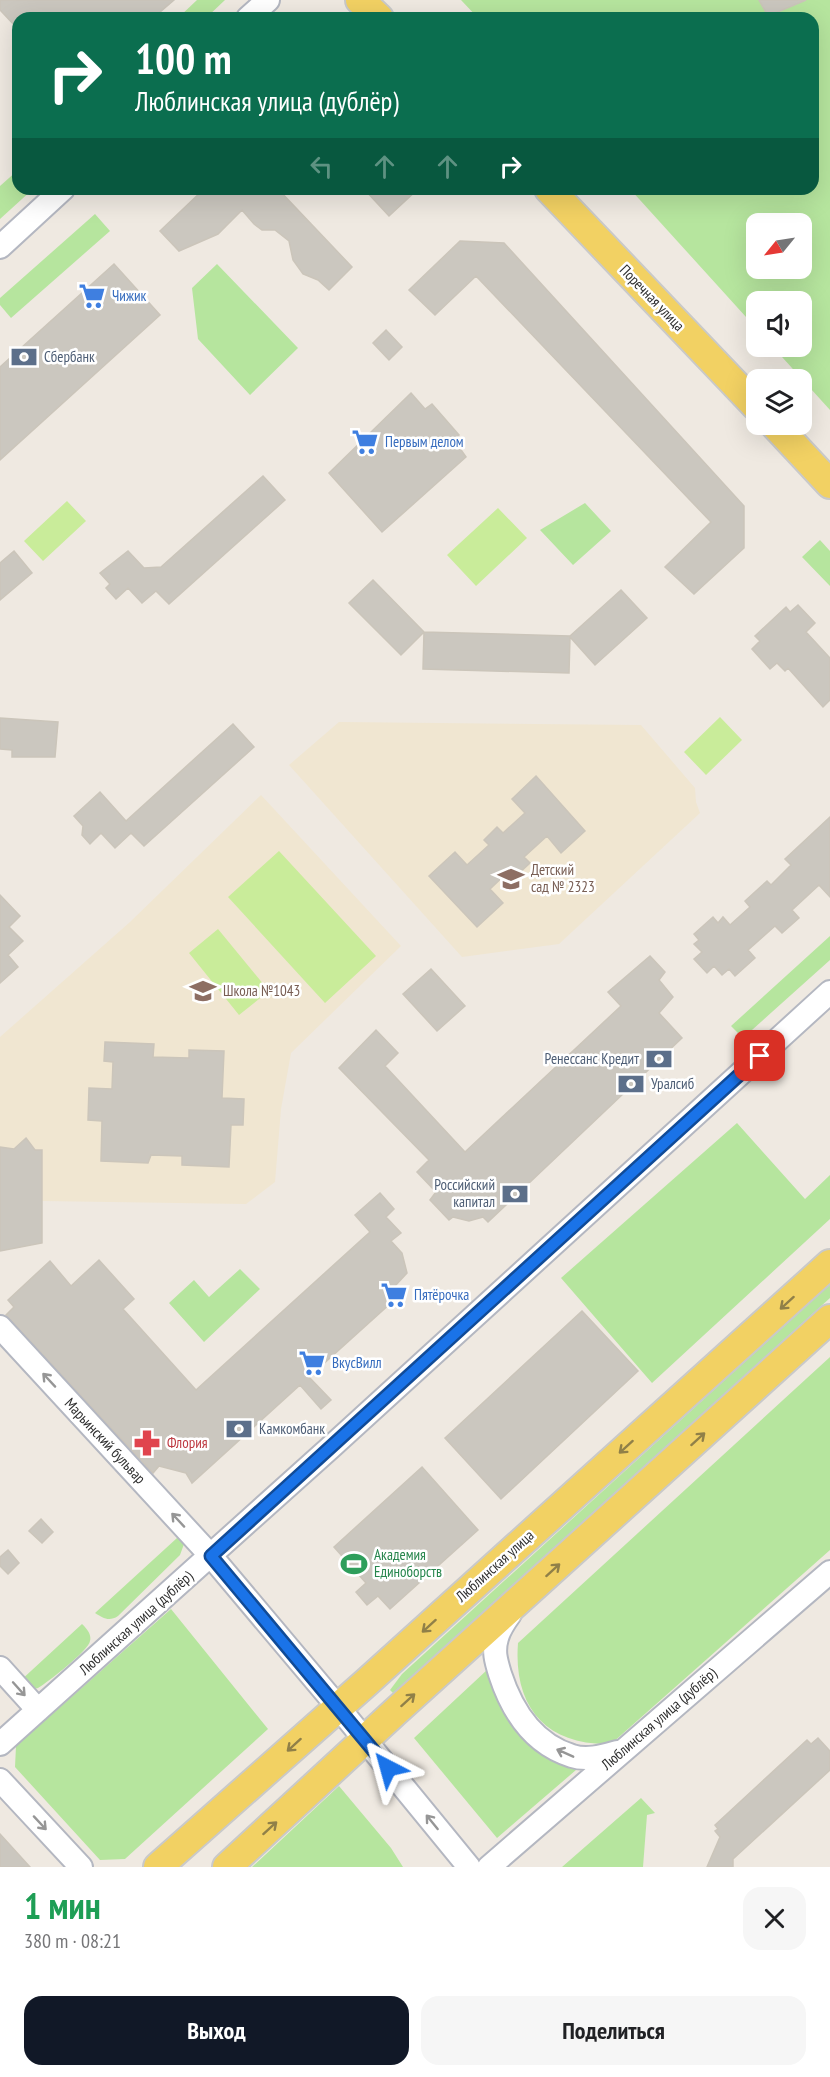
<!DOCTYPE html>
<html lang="ru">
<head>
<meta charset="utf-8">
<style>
	body { margin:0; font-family:"PT Sans Narrow",sans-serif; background:#f6f6f6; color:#202124; height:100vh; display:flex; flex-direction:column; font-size:22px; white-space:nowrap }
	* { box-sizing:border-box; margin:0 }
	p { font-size:20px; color:#757577 }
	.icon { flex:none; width:33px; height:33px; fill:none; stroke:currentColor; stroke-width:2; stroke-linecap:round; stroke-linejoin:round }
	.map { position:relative; height:1867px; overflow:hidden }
	.side { display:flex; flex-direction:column; background:#fff; flex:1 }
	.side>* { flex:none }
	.banner { position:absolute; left:12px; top:12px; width:807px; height:183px; border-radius:18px; box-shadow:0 6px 24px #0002; background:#0b6e4f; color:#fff; overflow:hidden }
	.needle { width:39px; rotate:240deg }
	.controls { position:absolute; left:746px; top:213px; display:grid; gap:12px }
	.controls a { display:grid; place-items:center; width:66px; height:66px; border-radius:12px; background:#fff; box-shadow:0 6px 24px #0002; font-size:30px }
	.pin { position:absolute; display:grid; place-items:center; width:51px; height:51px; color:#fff; margin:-26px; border-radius:12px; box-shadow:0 3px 9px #0006 }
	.me { position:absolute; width:66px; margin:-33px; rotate:321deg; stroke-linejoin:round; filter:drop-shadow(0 0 4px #0008) }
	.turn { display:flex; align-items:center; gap:21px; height:126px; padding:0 24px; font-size:27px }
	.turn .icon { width:78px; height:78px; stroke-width:2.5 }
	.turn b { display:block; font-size:42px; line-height:51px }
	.lanes { display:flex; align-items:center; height:57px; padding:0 24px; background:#0003; justify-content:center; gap:30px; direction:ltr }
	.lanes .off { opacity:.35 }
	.round { display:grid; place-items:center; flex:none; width:63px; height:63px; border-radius:18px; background:#f6f6f6 }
	.summary { display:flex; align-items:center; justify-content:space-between; height:102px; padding:0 24px }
	h1 { font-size:36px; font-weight:700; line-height:45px; color:#1e9e55 }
	.button { display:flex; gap:12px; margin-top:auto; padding:12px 24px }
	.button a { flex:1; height:69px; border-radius:18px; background:#111827; color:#fff; font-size:24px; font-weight:700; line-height:69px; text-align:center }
	.button a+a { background:#f6f6f6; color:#202124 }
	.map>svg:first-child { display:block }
	.education { fill:#f0e6d1 }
	.green { fill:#b6e59e; fill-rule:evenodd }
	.pitch { fill:#c9ec9a }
	.building { fill:#cbc7bf; stroke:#cbc5ba; stroke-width:1.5 }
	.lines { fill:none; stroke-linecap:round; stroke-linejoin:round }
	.minor-casing { stroke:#b4b7c1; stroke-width:26 }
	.major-casing { stroke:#c9c9c9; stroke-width:32 }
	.minor { stroke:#fff; stroke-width:22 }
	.major { stroke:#f2d163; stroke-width:28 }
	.oneway { stroke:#908048 }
	.oneway2 { stroke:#969696 }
	.route-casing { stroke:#114b97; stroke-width:15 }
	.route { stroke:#1a73e8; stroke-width:10 }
	.labels { text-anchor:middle; stroke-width:5; stroke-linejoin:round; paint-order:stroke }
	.shop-label { font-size:15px; fill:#366cbe; stroke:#fff; text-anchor:start }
	.street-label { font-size:15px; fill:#2e2e2e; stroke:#fff }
	.service-label { font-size:15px; fill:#4e5e75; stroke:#fff; text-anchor:start }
	.education-label { font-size:15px; fill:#785e54; stroke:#fff; text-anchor:start }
	.health-label { font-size:15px; fill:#be3a42; stroke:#fff; text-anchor:start }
	.leisure-label { font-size:15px; fill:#27864d; stroke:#fff; text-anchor:start }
</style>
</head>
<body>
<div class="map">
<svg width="830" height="1867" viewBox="0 0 830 1867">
	<rect width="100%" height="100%" fill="#efe9e1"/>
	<path class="education" d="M 339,722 L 641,725 L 695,788 L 696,802 L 700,813 L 559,944 L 462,957 L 289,765 Z
		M 261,795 L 401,946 L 291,1053 L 281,1109 L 275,1182 L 246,1204 L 42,1201 L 26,1245 L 0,1251 L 0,1037 L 130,922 Z"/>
	<path class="green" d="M 197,0 L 225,0 L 206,18 L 178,18 Z
		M 461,0 L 830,0 L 830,410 L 773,347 L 801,346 L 801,302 L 756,302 L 756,328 L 630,189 L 813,189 L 813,18 L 478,18 ZM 756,224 L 801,224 L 801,268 L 756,268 Z
		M 18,170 L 18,189 L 33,189 L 0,219 L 0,186 Z
		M 95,214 L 110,231 L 11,318 L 0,305 L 0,298 Z
		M 217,264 L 298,348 L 250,395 L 198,339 L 192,288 Z
		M 585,503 L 611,531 L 573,565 L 540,530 Z
		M 820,540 L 830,551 L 830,586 L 802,557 Z
		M 830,936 L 830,960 L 743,1038 L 731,1026 Z
		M 737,1123 L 805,1199 L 830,1175 L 830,1219 L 652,1383 L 561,1278 Z
		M 240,1269 L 260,1289 L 204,1342 L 169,1303 L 194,1280 L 209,1297 Z
		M 830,1284 L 830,1298 L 400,1689 L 394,1694 L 390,1690 L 402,1674 Z
		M 830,1357 L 830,1550 L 611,1744 C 546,1746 513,1707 518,1643 Z
		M 177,1538 L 182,1539 L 184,1544 L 180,1555 L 118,1616 C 109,1622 103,1618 95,1613 Z
		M 171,1609 L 268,1729 L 125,1859 L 100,1860 L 15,1767 L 16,1746 Z
		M 82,1624 C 86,1628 92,1634 90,1641 C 89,1650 47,1683 38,1688 L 34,1689 L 19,1682 Z
		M 487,1670 L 504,1714 L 533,1747 L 551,1759 L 576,1770 L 497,1838 L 414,1738 Z
		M 339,1786 L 391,1848 L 403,1867 L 252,1867 Z
		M 641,1798 L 655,1813 L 647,1815 L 643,1867 L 562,1867 Z"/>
	<path class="pitch" d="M 67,501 L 86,521 L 43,561 L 24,541 Z
		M 498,508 L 527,538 L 476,586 L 447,555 Z
		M 720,717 L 742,740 L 706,775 L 684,752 Z
		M 279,851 L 376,956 L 325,1003 L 228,897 Z
		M 218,929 L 269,991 L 239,1015 L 189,953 Z"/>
	<path class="building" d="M 0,0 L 174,0 L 153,18 L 18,18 L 18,29 L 0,10 Z
		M 759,0 L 806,0 L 768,16 Z
		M 204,189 L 278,189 L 352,267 L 329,290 L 318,280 L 303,274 L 293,260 L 289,241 L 275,230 L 262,230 L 254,224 L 242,210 L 218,234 L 179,251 L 160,231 Z
		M 364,189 L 418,189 L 389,216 Z
		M 460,241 L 504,243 L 744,506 L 744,548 L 694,594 L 665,567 L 711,522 L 476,276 L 435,315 L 409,290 Z
		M 114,264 L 160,315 L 0,460 L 0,367 Z
		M 386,330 L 402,347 L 389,360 L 373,343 Z
		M 411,393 L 425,409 L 432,404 L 459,435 L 454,440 L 466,457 L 382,532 L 329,473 Z
		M 263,476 L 285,500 L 169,604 L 156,591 L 142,603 L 128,588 L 116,599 L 106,588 L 110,584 L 100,573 L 128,551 L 144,568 L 161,567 Z
		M 14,551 L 32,573 L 0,600 L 0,563 Z
		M 373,580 L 424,632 L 401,655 L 349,603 Z
		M 621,590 L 647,618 L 595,665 L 570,637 L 569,673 L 423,669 L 424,632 L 570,636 Z
		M 798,605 L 815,623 L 806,632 L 830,658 L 830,700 L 823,707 L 788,668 L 785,671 L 777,663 L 770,669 L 752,649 L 760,641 L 755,636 L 786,607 L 790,612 Z
		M 0,718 L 58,722 L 55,757 L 12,757 L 12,750 L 0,749 Z
		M 233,724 L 254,747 L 144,846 L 131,833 L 115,848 L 101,833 L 90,844 L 82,835 L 83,826 L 74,816 L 100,792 L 126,821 Z
		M 536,776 L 585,831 L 561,853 L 547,836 L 524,857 L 530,863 L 517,875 L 511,869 L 490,889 L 503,903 L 477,927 L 429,876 L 455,852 L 467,865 L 489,845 L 484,840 L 497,827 L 503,833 L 525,813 L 512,799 Z
		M 830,817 L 830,897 L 819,885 L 792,910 L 799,918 L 782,933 L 775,926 L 748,950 L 755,958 L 735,976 L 729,969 L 722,975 L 714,966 L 707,973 L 694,959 L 702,952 L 694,944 L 699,940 L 694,934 L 713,917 L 718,923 L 723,917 L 730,925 L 750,907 L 745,901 L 767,881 L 771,885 L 791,865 L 785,859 Z
		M 0,895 L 20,916 L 9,927 L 23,941 L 8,955 L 18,967 L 0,983 Z
		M 650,956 L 665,972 L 659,980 L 673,997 L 659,1013 L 682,1038 L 488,1222 L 483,1217 L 469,1221 L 453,1217 L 449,1220 L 430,1200 L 436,1192 L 417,1172 L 429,1160 L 339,1068 L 376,1030 L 398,1053 L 385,1066 L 465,1152 L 621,1006 L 608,992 Z
		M 431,969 L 465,1006 L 437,1031 L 403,994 Z
		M 105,1042 L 154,1044 L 153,1057 L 189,1058 L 189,1050 L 224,1051 L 222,1098 L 244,1099 L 243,1125 L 231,1125 L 229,1167 L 182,1165 L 182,1156 L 151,1155 L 148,1163 L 101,1161 L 102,1121 L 88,1120 L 89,1088 L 112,1089 L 113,1062 L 104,1061 Z
		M 26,1138 L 35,1150 L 42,1150 L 42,1243 L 0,1251 L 0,1147 L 14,1149 Z
		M 380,1193 L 394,1209 L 386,1217 L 401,1233 L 391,1241 L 402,1253 L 407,1273 L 395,1286 L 402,1293 L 309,1377 L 331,1400 L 321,1409 L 300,1385 L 192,1483 L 186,1473 L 159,1466 L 153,1473 L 6,1315 L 14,1307 L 8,1300 L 50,1261 L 71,1286 L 99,1260 L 134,1299 L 123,1309 L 196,1390 L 370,1232 L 355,1215 Z
		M 582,1311 L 638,1371 L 501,1499 L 445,1438 Z
		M 422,1467 L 478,1530 L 390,1609 L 378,1596 L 367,1605 L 356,1592 L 366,1583 L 334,1547 Z
		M 41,1519 L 53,1532 L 42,1543 L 29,1531 Z
		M 8,1550 L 19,1563 L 8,1574 L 0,1566 L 0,1557 Z
		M 818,1738 L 830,1751 L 830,1770 L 733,1859 L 733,1867 L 707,1867 L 720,1837 L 715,1831 L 718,1829 L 715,1825 L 807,1740 L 811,1744 Z
		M 0,1834 L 30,1867 L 0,1867 Z"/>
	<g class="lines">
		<g class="minor-casing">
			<path id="minor" d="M 248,18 L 268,0
				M 0,247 L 63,189
				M 0,1327 L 211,1556 L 338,1707 L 469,1867
				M 510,1614 C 505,1621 499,1630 497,1638 C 493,1651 496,1661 500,1674 C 512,1711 533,1744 572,1756 C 587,1761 603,1756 617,1752
				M 0,1668 L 38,1710
				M 0,1744 L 331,1447 L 830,992
				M 0,1780 L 81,1867
				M 489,1867 L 830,1572"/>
		</g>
		<g class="major-casing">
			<path id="major" d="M 360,0 L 379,18
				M 549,189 L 756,406
				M 774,424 L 830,484
				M 158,1867 L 367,1682 L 830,1264
				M 227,1867 L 395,1712 L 830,1319"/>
		</g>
		<use href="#minor" class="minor"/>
		<use href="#major" class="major"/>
	</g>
	<defs><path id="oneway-shaft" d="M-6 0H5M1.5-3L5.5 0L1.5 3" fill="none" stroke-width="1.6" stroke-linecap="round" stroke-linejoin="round" transform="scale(1.5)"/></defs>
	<g class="oneway">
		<use href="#oneway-shaft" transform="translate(787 1303) rotate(138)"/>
		<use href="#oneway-shaft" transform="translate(698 1439) rotate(-42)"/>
		<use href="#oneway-shaft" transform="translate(626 1447) rotate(138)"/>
		<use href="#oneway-shaft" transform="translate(553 1570) rotate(-42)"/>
		<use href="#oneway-shaft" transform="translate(429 1626) rotate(138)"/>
		<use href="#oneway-shaft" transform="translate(408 1700) rotate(-42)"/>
		<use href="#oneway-shaft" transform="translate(294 1745) rotate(138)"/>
		<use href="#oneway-shaft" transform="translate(270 1828) rotate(-42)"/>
	</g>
	<g class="oneway2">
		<use href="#oneway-shaft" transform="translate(49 1380) rotate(-133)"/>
		<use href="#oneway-shaft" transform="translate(178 1520) rotate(-133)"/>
		<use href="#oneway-shaft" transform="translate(19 1689) rotate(48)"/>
		<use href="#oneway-shaft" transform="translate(565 1753) rotate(-156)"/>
		<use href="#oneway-shaft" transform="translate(432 1822) rotate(-129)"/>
		<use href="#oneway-shaft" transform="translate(40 1823) rotate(47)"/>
	</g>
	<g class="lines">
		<g class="route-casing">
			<path id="route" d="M 388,1768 L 211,1556 L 760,1056"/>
		</g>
		<use href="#route" class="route"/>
	</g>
	<defs>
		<g id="supermarket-bare" transform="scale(2.07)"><path d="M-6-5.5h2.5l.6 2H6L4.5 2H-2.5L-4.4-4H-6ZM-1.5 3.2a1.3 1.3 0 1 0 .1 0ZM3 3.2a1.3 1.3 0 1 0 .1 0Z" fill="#3f7fe0" stroke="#fff" stroke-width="2.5" paint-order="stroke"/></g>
		<g id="bank-bare" transform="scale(2.07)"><path d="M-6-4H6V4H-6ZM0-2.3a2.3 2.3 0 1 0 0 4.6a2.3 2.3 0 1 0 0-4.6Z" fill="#5c6f8a" stroke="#fff" stroke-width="2.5" paint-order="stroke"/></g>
		<g id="school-bare" transform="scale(2.07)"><path d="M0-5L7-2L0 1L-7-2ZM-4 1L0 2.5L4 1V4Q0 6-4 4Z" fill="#8d6e63" stroke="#fff" stroke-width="2.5" paint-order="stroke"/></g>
		<g id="pharmacy-bare" transform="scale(2.07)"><path d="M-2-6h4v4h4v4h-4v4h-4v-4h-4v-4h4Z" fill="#e0444e" stroke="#fff" stroke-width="2.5" paint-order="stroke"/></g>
		<g id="stadium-bare" transform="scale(2.07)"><path d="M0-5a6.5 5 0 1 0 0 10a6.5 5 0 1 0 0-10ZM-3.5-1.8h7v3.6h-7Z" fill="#2e9e5b" stroke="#fff" stroke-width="2.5" paint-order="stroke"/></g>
	</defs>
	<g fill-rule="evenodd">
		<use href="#supermarket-bare" x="92" y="296"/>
		<use href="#bank-bare" x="24" y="357"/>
		<use href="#supermarket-bare" x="365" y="442"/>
		<use href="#school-bare" x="511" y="879"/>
		<use href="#school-bare" x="203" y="991"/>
		<use href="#bank-bare" x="659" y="1059"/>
		<use href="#bank-bare" x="631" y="1084"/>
		<use href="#bank-bare" x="515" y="1194"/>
		<use href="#supermarket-bare" x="394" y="1295"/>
		<use href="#supermarket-bare" x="312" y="1363"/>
		<use href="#bank-bare" x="239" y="1429"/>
		<use href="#pharmacy-bare" x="147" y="1443"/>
		<use href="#stadium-bare" x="354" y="1564"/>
	</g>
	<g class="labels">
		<g class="shop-label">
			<text x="112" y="301">Чижик</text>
			<text x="385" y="447">Первым делом</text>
			<text x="414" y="1300">Пятёрочка</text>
			<text x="332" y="1368">ВкусВилл</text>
		</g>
		<g class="street-label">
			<text transform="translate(652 298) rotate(46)" y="5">Поречная улица</text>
			<text transform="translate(105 1441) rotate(47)" y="5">Марьинский бульвар</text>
			<text transform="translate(495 1566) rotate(-42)" y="5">Люблинская улица</text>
			<text transform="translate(136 1623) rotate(-42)" y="5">Люблинская улица (дублёр)</text>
			<text transform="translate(659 1719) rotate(-41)" y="5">Люблинская улица (дублёр)</text>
		</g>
		<g class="service-label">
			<text x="44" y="362">Сбербанк</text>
			<text x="639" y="1064" text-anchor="end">Ренессанс Кредит</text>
			<text x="651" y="1089">Уралсиб</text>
			<text x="495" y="1190" text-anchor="end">Российский<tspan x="495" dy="17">капитал</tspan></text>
			<text x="259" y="1434">Камкомбанк</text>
		</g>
		<g class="education-label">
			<text x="531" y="875">Детский<tspan x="531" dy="17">сад № 2323</tspan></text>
			<text x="223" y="996">Школа №1043</text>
		</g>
		<g class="health-label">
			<text x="167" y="1448">Флория</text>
		</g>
		<g class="leisure-label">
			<text x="374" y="1560">Академия<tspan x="374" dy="17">Единоборств</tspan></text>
		</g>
	</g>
</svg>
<div class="controls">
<a><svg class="needle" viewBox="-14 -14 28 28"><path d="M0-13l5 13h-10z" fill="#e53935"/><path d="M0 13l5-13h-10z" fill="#757577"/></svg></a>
<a><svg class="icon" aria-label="sound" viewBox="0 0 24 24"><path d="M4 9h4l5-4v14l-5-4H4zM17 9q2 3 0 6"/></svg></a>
<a><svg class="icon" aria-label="layers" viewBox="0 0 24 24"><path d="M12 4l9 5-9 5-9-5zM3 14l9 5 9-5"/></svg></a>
</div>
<div class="pin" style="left:760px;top:1056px;background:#d93025"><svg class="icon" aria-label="arrive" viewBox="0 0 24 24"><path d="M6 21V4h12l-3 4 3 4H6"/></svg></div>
<svg class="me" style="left:388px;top:1768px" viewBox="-20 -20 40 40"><path d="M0-17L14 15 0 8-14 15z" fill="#1a73e8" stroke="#fff" stroke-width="4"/></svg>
<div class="banner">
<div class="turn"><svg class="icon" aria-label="right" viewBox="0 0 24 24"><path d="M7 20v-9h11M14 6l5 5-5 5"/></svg><div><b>100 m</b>Люблинская улица (дублёр)</div></div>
<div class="lanes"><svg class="icon off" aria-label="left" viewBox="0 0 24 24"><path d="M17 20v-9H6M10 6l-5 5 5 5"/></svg><svg class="icon off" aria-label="ahead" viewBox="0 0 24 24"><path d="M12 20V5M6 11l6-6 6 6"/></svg><svg class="icon off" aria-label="ahead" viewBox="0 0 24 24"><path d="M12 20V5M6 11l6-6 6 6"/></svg><svg class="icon" aria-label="right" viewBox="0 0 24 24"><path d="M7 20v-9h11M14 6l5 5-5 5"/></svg></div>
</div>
</div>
<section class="side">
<div class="summary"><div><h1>1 мин</h1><p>380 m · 08:21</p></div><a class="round"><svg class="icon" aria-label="close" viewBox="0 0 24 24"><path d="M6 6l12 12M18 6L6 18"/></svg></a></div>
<div class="button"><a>Выход</a><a>Поделиться</a></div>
</section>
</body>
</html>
